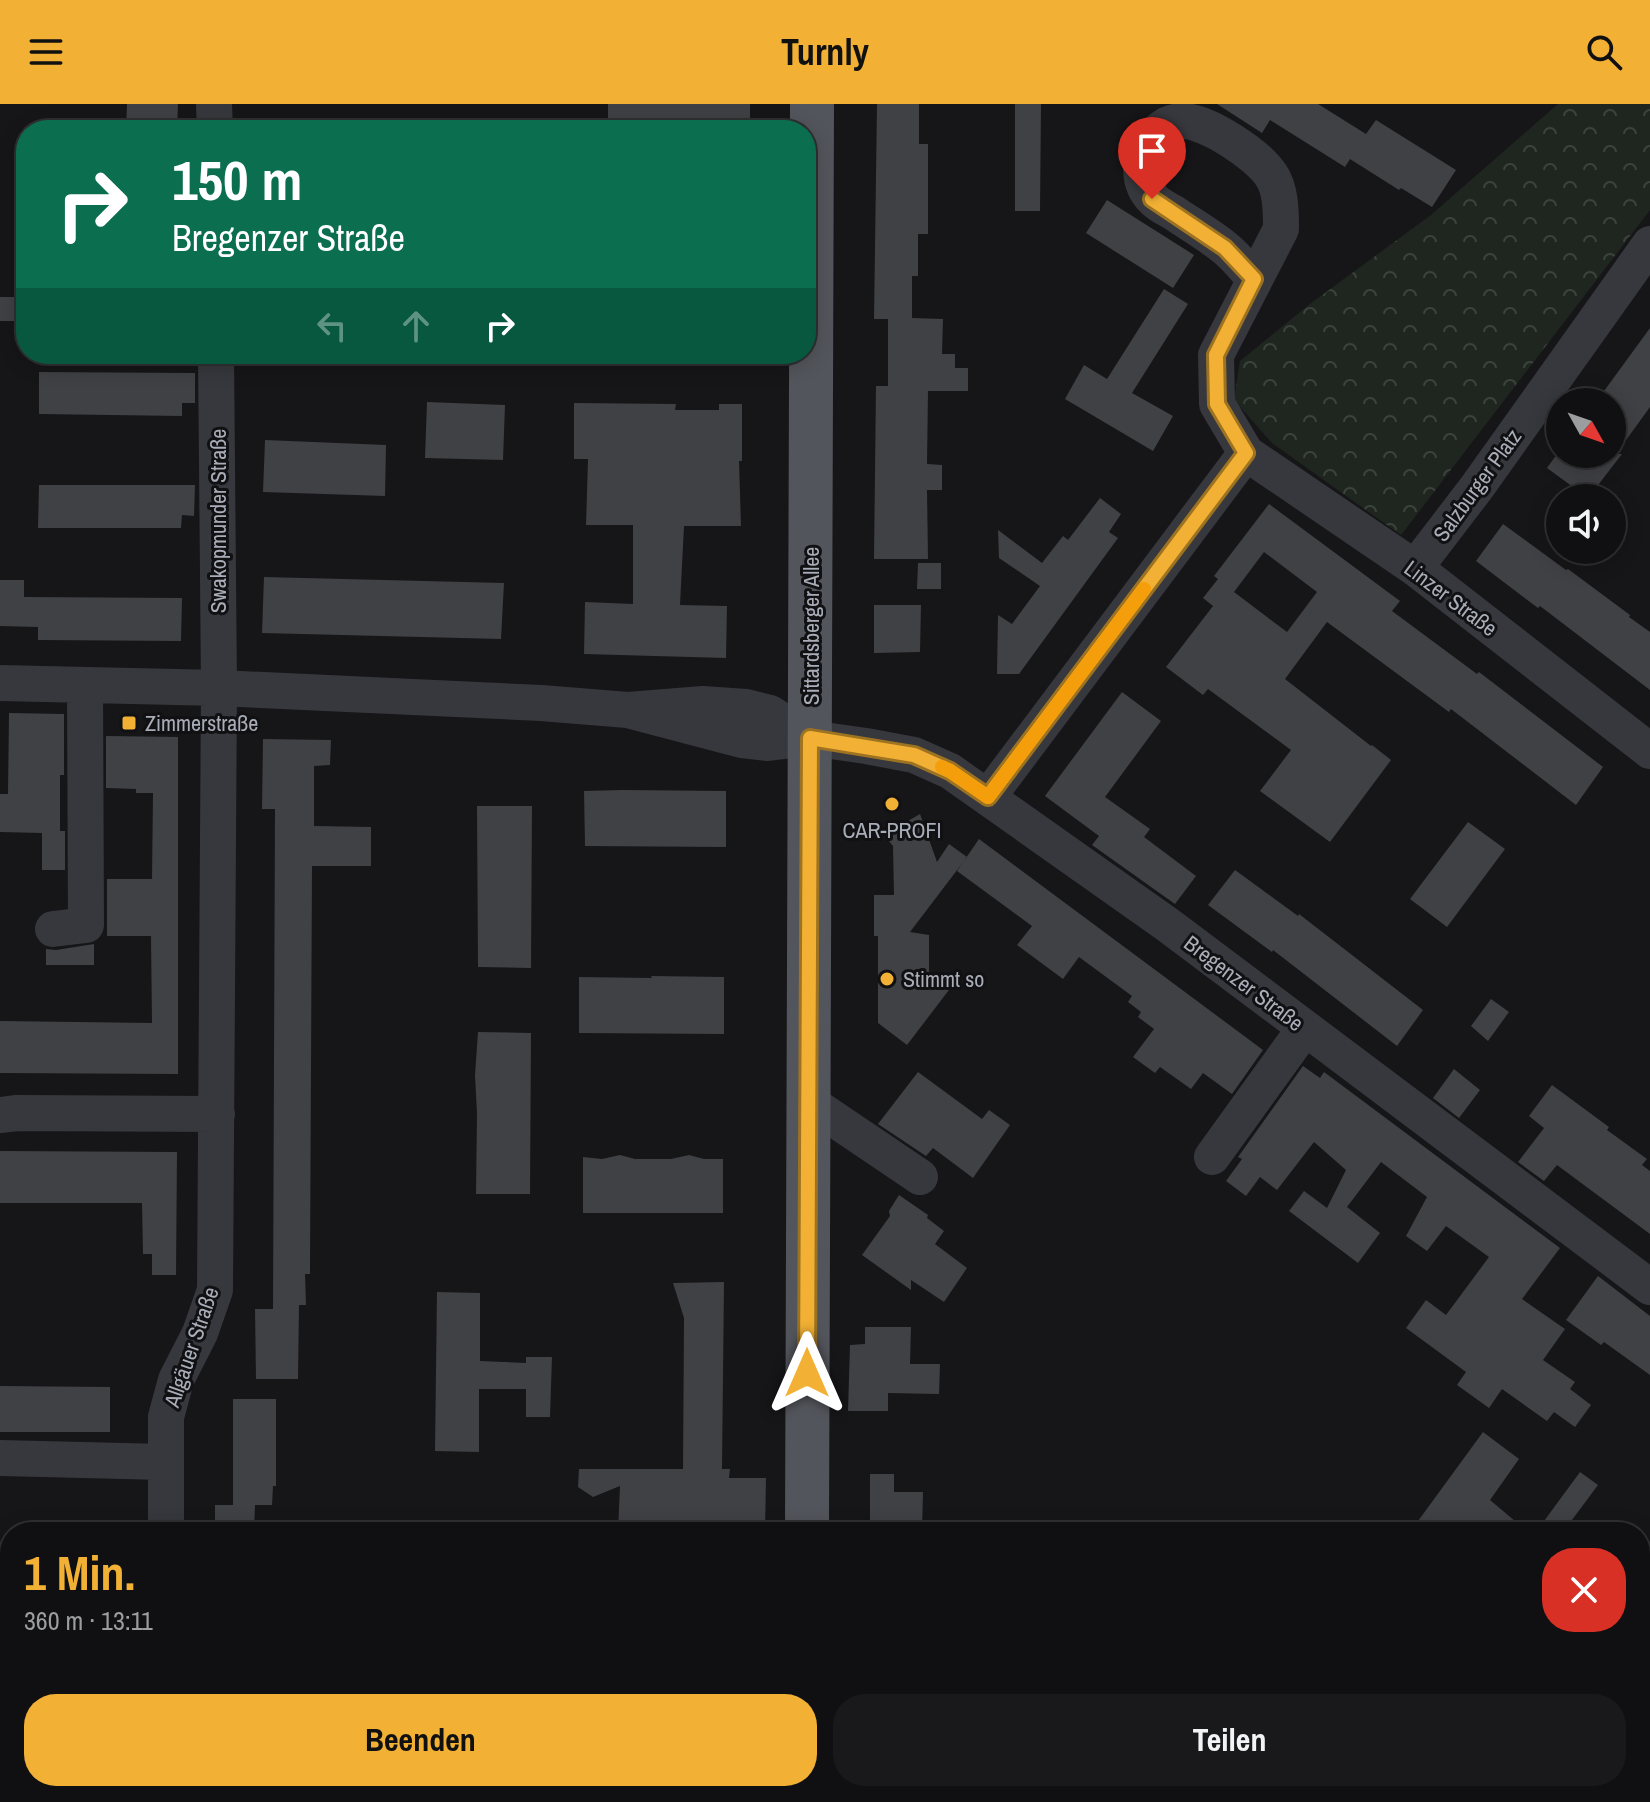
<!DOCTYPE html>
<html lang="de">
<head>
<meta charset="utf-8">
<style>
	body { margin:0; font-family:"Archivo Narrow",sans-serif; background:#19191b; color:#f1f3f6; height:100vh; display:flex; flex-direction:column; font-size:30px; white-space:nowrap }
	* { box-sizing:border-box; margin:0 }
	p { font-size:26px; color:#9c9d9f }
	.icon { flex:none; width:44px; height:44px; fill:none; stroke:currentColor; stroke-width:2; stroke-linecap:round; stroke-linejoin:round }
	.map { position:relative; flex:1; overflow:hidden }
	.side { position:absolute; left:0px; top:1418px; width:1650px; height:280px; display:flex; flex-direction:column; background:#101012; border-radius:32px 32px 0 0; box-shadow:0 4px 20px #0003,0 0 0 2px #303032 }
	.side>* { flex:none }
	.guide { position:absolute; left:16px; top:16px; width:800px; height:244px; border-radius:32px; box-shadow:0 4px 20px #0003,0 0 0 2px #303032; background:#0b6e4f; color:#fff; overflow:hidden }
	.needle { width:52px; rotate:130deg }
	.buttons { position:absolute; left:1546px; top:284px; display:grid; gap:16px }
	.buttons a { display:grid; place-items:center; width:80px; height:80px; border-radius:50%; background:#101012; box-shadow:0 4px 20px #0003,0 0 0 2px #303032; font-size:40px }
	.pin { position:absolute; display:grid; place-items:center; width:68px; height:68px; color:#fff; margin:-82px -34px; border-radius:50% 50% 50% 0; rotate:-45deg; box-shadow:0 0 8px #0007 }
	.pin .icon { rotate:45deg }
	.me { position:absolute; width:88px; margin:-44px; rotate:0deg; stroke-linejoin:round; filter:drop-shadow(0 0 6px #0008) }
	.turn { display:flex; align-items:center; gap:28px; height:168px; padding:0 24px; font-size:36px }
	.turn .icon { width:104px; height:104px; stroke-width:2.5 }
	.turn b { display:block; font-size:56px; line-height:68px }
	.lanes { display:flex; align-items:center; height:76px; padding:0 24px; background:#0003; justify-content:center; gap:40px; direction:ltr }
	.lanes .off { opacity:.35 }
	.round { display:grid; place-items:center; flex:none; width:84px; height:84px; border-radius:32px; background:#19191b }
	.head { display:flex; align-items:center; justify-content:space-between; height:136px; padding:0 24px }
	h1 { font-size:48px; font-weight:700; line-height:60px; color:#f2b134 }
	.cta { display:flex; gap:16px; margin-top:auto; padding:16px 24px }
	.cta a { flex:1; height:92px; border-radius:32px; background:#f2b134; color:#111; font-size:32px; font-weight:700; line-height:92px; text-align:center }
	.cta a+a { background:#19191b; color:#f1f3f6 }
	header { display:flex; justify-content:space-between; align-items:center; height:104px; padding:0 24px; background:#f2b134; color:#111; font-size:36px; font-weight:700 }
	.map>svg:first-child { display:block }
	.forest { fill:url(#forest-crowns) }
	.building { fill:#404145; fill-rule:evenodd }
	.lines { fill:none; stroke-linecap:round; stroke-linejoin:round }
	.minor { stroke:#37383d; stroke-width:36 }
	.major { stroke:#53555c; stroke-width:44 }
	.route-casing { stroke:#9d7322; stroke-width:20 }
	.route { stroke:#f2b134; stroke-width:14 }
	.slow { stroke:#f59e0b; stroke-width:14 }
	.poi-dot { fill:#f2b134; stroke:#111113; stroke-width:3 }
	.labels { text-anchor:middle; stroke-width:6; stroke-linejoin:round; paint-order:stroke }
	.street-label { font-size:22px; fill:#a8adb8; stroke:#111113 }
	.poi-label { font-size:22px; fill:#a8adb8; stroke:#111113; text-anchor:start }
</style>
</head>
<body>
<header><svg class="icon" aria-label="menu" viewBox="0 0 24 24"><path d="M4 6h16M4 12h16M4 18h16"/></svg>Turnly<svg class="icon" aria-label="search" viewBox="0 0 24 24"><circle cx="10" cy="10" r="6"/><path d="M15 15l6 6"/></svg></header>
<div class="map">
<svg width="1650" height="1698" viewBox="0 0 1650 1698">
	<defs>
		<pattern id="forest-crowns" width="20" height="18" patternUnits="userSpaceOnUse" patternTransform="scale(2)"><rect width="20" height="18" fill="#1e261f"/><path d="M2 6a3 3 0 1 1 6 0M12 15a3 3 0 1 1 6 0" fill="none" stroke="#3c433d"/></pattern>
	</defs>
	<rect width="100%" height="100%" fill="#161618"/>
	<path class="forest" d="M 1558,0 L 1650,0 L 1650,106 L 1401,431 L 1272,339 L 1234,296 L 1240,257 L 1310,200 L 1431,111 Z"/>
	<path class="building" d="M 127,0 L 178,0 L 177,26 L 126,26 Z
		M 608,0 L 750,0 L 750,26 L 608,26 Z
		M 877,0 L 919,0 L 919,40 L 928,40 L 928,130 L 918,130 L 918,172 L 912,172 L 912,214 L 943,215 L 942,250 L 955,250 L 955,264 L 968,264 L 968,287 L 928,287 L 927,360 L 942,361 L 942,386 L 927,386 L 928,455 L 874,455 L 876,282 L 888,282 L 888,215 L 874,215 Z
		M 1015,0 L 1041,0 L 1040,107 L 1015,107 Z
		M 1217,0 L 1318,0 L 1366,30 L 1376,16 L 1456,66 L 1432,103 L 1401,84 L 1399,86 L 1350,55 L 1345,63 L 1270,16 L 1262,29 Z
		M 1107,96 L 1194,151 L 1173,184 L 1086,129 Z
		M 1164,185 L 1188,200 L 1132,289 L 1173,312 L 1153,347 L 1065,295 L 1084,261 L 1107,275 Z
		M 0,193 L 26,193 L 26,217 L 0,217 Z
		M 1650,224 L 1650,303 L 1616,350 L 1622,350 L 1588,394 L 1547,364 L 1557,350 L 1612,350 L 1612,298 L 1596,298 Z
		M 39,268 L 195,269 L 195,299 L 182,299 L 182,312 L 39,310 Z
		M 427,298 L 505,301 L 503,356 L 425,354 Z
		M 574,299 L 676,300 L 675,306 L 719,306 L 719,300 L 742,300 L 742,357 L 739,357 L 741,422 L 684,422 L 680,501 L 727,502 L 726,554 L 584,550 L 585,498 L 633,500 L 633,421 L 586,421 L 588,355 L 574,355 Z
		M 265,336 L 386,341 L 385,392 L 263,388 Z
		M 39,381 L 195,381 L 194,412 L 182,411 L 181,424 L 38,424 Z
		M 1100,394 L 1121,410 L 1109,428 L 1118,434 L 1019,570 L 997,570 L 998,511 L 1012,520 L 1040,482 L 999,454 L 998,426 L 1042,459 L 1063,432 L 1068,436 Z
		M 1269,400 L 1400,497 L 1392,507 L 1477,570 L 1479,568 L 1603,663 L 1576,701 L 1451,605 L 1449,608 L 1327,518 L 1285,575 L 1371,642 L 1372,641 L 1391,656 L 1330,738 L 1260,687 L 1291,646 L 1208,585 L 1203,591 L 1166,563 L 1213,502 L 1203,494 L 1218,475 L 1214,472 ZM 1264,448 L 1317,488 L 1287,528 L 1234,488 Z
		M 1503,420 L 1566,466 L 1568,465 L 1630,511 L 1629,513 L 1650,528 L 1650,586 L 1540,502 L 1538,504 L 1476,457 Z
		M 918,459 L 941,459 L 941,485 L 917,485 Z
		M 264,473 L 504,479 L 501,535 L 262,529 Z
		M 0,476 L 24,476 L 24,493 L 182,494 L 181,537 L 38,536 L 38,523 L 0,522 Z
		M 874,501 L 921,501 L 920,548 L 874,549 Z
		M 1122,588 L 1161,617 L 1105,693 L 1150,725 L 1144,733 L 1196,772 L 1175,800 L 1092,741 L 1099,732 L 1045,692 Z
		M 9,609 L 64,610 L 64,671 L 60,671 L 60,727 L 65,727 L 65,766 L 42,766 L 42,729 L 0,728 L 0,690 L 8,690 Z
		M 106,632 L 178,633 L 178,970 L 0,969 L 0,917 L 152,919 L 151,832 L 107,832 L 107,775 L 152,775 L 153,689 L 136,689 L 136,685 L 106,684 Z
		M 263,635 L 331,636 L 330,661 L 314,662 L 314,722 L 371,723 L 371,762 L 312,762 L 310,1170 L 305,1170 L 306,1201 L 299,1201 L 298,1275 L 256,1275 L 255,1205 L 273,1205 L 275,705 L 262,705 Z
		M 622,686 L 726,687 L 726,743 L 585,742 L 584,687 Z
		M 477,702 L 532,702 L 531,864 L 478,863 Z
		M 920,710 L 937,758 L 949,740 L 967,753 L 910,828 L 929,831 L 929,882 L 952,882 L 907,941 L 878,919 L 878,832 L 874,832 L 874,791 L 894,791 L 893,742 L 884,731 Z
		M 1468,718 L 1505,745 L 1447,823 L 1410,795 Z
		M 979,735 L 1263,946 L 1232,990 L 1203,969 L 1191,985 L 1160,963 L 1155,969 L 1133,953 L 1154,925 L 1138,913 L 1141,908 L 1128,898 L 1132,892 L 1079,853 L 1063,875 L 1017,841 L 1032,822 L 957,767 Z
		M 1235,766 L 1298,812 L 1299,810 L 1423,906 L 1397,942 L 1273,846 L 1272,848 L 1208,801 Z
		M 94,840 L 94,861 L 46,861 L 46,845 L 56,846 Z
		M 651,872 L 724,873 L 724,930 L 579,929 L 579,873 L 652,874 Z
		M 1491,895 L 1509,908 L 1488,937 L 1471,922 Z
		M 478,928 L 531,929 L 530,1090 L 476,1090 L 477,1009 L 475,971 Z
		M 1303,962 L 1320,974 L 1324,968 L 1560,1144 L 1522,1195 L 1565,1225 L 1543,1256 L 1575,1278 L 1570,1285 L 1591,1301 L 1575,1323 L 1554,1308 L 1547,1317 L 1502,1285 L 1489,1304 L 1457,1281 L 1466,1268 L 1406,1224 L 1426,1196 L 1446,1211 L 1489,1153 L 1446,1122 L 1427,1147 L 1406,1132 L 1427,1093 L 1381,1058 L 1347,1103 L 1380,1129 L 1358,1159 L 1289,1107 L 1304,1087 L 1327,1104 L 1346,1066 L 1314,1038 L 1277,1086 L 1260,1073 L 1246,1092 L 1226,1077 L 1242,1055 L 1238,1053 Z
		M 1454,965 L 1480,986 L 1459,1014 L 1433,994 Z
		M 918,968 L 982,1015 L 989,1006 L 1010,1021 L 973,1074 L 933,1044 L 926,1052 L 878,1020 Z
		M 1552,981 L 1609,1023 L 1607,1026 L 1647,1055 L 1642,1061 L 1650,1067 L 1650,1130 L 1557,1061 L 1544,1077 L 1518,1058 L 1544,1024 L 1529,1012 Z
		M 0,1047 L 177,1048 L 176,1171 L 152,1171 L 152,1150 L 143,1150 L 142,1099 L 0,1099 Z
		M 620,1051 L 635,1055 L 671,1055 L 689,1051 L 704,1055 L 723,1055 L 723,1109 L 583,1109 L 583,1053 L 602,1055 Z
		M 899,1091 L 928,1111 L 927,1114 L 944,1127 L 935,1140 L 967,1164 L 944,1198 L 911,1176 L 911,1186 L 862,1151 L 890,1112 L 889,1107 Z
		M 1598,1172 L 1650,1212 L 1650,1271 L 1604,1238 L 1601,1241 L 1566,1216 Z
		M 724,1178 L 722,1365 L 730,1365 L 729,1374 L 766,1374 L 765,1428 L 618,1428 L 620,1382 L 593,1393 L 578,1383 L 579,1365 L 683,1365 L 684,1214 L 673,1179 Z
		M 437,1188 L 480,1189 L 480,1257 L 526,1259 L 526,1253 L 552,1253 L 550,1313 L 526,1313 L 526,1285 L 479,1285 L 479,1348 L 435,1347 Z
		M 865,1223 L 911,1223 L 910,1260 L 940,1260 L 939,1290 L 888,1289 L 888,1307 L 848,1307 L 850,1241 L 865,1240 Z
		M 0,1282 L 110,1283 L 110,1328 L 0,1328 Z
		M 233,1295 L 276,1295 L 276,1382 L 273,1382 L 272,1401 L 255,1401 L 254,1428 L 215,1428 L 215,1401 L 233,1401 Z
		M 1483,1328 L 1519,1355 L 1490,1396 L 1528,1428 L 1410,1428 Z
		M 1580,1368 L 1598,1381 L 1563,1428 L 1536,1428 Z
		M 870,1370 L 894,1370 L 894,1388 L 923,1388 L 922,1428 L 870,1428 Z"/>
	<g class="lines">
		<path class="minor" d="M 214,0 L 215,26
			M 1246,349 L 1415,464 L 1650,647
			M 1415,464 L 1477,383 L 1650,140
			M 0,579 L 219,584 L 541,599 L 628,606 L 703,600 L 746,603 L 770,609 L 810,634
			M 628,606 L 742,636 L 768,639 L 810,634 L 866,642 L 914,651 L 950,667 L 1168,821 L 1650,1183
			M 988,693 L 1246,349 L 1217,300 L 1216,251 L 1281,125 C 1281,108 1281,85 1271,71 C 1258,51 1207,17 1183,17 C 1168,17 1157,26 1149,39 C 1138,56 1138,80 1153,95 C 1158,101 1167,105 1174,109 C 1190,120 1209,131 1225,144 C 1236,153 1245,164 1254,175
			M 53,825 L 86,821 L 85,581
			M 809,998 L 920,1073
			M 0,1011 L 17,1009 L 217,1010
			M 1212,1053 L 1305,924
			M 0,1354 L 165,1358
			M 166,1428 L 166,1313 L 176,1276 L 200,1229 L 215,1186 L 219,584 L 216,250
			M 0,1536 L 10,1536
			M 1640,1558 L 1650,1544
			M 0,1656 L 10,1657
			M 167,1688 L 167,1698
			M 977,1688 L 985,1694
			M 1222,1688 L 1235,1698
			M 1341,1698 L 1349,1688
			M 1538,1698 L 1545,1688"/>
		<path class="major" d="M 807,1428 L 812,0
			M 806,1698 L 806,1688"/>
	</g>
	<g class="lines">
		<g class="route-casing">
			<path id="route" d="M 807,1269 L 810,634 L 914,651 L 950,667 L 988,693 L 1246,349 L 1217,300 L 1216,251 L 1254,175 L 1225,144 L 1152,95"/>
		</g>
		<use href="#route" class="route"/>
		<path class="slow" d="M 942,663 L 950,667 L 988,693 L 1144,485"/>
	</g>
	<g class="poi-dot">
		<rect x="121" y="611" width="16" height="16" rx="4"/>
		<circle cx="892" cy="700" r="8"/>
		<circle cx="887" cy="875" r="8"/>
	</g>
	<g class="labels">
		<g class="street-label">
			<text transform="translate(1477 381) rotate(-54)" y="8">Salzburger Platz</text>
			<text transform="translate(218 417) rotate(-90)" y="8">Swakopmunder Straße</text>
			<text transform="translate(1451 494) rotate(37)" y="8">Linzer Straße</text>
			<text transform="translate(811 522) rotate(-90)" y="8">Sittardsberger Allee</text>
			<text transform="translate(1244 879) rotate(37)" y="8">Bregenzer Straße</text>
			<text transform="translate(191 1243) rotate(-71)" y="8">Allgäuer Straße</text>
		</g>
		<g class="poi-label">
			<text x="145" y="627">Zimmerstraße</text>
			<text x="892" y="734" text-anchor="middle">CAR-PROFI</text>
			<text x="903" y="883">Stimmt so</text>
		</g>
	</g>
</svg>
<div class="buttons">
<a><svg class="needle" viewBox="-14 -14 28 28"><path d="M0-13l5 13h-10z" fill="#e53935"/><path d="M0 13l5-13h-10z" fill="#9c9d9f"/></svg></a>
<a><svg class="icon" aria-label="sound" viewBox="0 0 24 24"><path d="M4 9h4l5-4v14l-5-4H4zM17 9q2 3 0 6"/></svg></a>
</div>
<div class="pin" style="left:1152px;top:95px;background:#d93025"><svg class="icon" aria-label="arrive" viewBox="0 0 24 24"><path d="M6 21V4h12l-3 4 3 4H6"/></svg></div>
<svg class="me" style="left:807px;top:1269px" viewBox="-20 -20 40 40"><path d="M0-17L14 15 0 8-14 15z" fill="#f2b134" stroke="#fff" stroke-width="4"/></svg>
<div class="guide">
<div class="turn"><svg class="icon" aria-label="right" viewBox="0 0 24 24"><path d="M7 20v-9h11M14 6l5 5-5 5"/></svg><div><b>150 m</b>Bregenzer Straße</div></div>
<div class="lanes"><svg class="icon off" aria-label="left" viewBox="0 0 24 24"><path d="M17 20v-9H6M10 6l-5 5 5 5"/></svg><svg class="icon off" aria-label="ahead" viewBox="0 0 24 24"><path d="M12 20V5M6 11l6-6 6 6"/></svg><svg class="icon" aria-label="right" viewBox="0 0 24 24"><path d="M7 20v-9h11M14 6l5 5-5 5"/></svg></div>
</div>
<section class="side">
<div class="head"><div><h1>1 Min.</h1><p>360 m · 13:11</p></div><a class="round" style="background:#d93025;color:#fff"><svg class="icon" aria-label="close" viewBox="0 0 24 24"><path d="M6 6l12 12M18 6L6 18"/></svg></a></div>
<div class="cta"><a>Beenden</a><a>Teilen</a></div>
</section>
</div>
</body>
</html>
